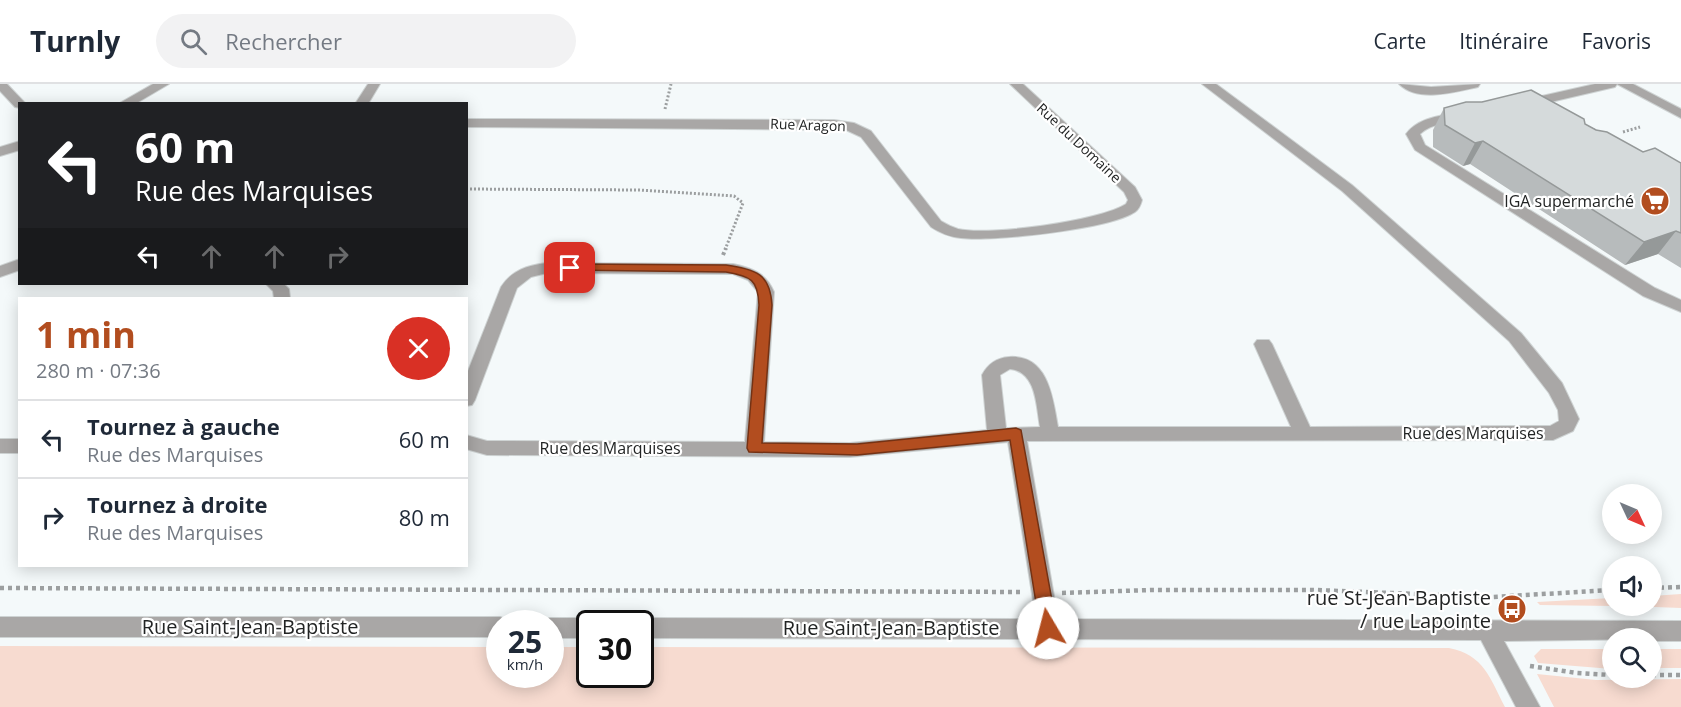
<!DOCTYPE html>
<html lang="fr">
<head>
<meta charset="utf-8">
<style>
	body { margin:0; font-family:"Open Sans",sans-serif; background:#f2f2f3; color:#1f2937; height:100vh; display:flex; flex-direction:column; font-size:22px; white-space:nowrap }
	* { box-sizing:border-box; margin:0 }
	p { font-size:20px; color:#747a83 }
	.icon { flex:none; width:33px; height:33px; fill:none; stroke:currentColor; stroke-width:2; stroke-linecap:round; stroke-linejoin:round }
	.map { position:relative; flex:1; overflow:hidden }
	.side { position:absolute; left:18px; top:213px; width:450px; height:270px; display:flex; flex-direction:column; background:#fff; border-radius:0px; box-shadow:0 3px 15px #0003 }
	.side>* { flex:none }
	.top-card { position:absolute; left:18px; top:18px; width:450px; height:183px; border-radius:0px; box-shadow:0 3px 15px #0003; background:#202124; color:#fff; overflow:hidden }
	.needle { width:39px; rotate:134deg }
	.controls { position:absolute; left:1602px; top:400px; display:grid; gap:12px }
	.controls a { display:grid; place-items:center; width:60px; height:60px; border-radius:50%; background:#fff; box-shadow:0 3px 15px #0003; font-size:30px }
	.speed { position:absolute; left:486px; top:526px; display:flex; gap:12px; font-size:30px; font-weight:700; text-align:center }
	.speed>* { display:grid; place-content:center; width:78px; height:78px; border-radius:50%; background:#fff; box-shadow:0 3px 15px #0003; line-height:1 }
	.speed small { font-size:15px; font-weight:400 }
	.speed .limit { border:3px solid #111; border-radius:9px; background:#fff; color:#111 }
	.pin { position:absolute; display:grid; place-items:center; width:51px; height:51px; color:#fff; margin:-26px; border-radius:12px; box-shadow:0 3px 9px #0006 }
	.me { position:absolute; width:66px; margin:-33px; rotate:352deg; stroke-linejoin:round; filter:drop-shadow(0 0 4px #0008) }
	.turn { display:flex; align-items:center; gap:21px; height:126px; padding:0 18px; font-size:27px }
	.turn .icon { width:78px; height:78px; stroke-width:2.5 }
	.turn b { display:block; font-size:42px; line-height:51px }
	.lanes { display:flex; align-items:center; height:57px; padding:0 18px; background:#0003; justify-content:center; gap:30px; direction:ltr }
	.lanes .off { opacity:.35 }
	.round { display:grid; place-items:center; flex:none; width:63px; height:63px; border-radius:32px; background:#f2f2f3 }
	.head { display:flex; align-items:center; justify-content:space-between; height:102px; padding:0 18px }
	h1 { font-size:36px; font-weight:700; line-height:45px; color:#b24d1f }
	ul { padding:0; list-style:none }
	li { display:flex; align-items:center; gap:18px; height:78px; padding:0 18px; border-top:2px solid #e0e1e3 }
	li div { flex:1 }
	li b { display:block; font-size:22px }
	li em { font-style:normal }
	header { display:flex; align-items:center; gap:36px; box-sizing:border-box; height:84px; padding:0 30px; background:#fff; border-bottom:2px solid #e0e1e3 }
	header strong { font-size:28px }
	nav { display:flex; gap:33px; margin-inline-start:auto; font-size:21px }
	.search { width:420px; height:54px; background:#f2f2f3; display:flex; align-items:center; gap:15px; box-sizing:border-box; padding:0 21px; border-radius:33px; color:#747a83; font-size:22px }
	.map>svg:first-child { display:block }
	.green { fill:#f7dbd0 }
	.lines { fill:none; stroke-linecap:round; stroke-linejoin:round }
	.minor-casing { stroke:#ced3d3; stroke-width:2 }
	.path-far2 { stroke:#9c9fa0; stroke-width:3; stroke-dasharray:2 2; stroke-linecap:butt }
	.path-far1 { stroke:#9c9fa0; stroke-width:4; stroke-dasharray:3 3; stroke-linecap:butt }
	.path { stroke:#9c9fa0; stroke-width:4.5; stroke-dasharray:4 4; stroke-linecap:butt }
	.minor { fill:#a9a7a6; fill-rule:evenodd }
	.wall { fill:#b7bbbc }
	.shaded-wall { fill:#959999 }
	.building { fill:#d5dadb; stroke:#959999; stroke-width:1.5 }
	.route { fill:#b24d1f; stroke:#743214; stroke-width:1.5 }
	.labels { text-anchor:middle; stroke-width:4.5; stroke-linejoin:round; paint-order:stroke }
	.far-street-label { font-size:14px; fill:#222424; stroke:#fff }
	.poi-label { font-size:16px; fill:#222424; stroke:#fff; text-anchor:end }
	.street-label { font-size:16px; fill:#222424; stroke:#fff }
	.near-poi-label { font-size:20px; fill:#222424; stroke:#fff; text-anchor:end }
	.near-street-label { font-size:20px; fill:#222424; stroke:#fff }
</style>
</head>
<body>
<header>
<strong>Turnly</strong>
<div class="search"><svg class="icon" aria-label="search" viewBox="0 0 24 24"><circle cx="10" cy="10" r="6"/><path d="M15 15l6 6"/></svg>Rechercher</div>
<nav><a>Carte</a><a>Itinéraire</a><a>Favoris</a></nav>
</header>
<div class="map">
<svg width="1681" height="623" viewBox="0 0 1681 623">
	<rect width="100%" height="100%" fill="#f4f9fa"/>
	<path class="green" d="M 1681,510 L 1681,524 L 1628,522 L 1652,522 L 1652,512 Z
		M 1612,514 L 1612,522 L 1540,521 L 1537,518 Z
		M 0,562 L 499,563 L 500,591 L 550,591 L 551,563 L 589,563 L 590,591 L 640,591 L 641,563 L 1449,564 C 1484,571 1490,594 1505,623 L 0,623 Z
		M 1541,565 L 1612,565 L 1612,585 L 1538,579 L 1534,572 Z
		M 1652,565 L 1681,565 L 1681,584 L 1652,584 Z
		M 1537,590 L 1596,596 L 1681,595 L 1681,623 L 1554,623 Z"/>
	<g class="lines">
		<g class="minor-casing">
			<path id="minor" d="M 0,0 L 7,0 L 26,20 L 20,20 L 20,24 L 15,23 L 0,7 Z
				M 153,0 L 169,0 L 135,20 L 118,20 Z
				M 368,0 L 380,0 L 368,20 L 355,20 Z
				M 1010,0 L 1023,0 L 1135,103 L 1142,116 C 1141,120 1139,125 1135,128 C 1111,145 992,158 961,154 C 950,153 940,149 931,143 L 861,53 L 846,46 L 466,43 L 466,35 L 834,36 L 854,39 L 871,47 L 941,137 C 946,140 952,143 958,145 C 989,152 1100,137 1126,120 L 1128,116 L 1124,108 Z
				M 1202,0 L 1216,0 L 1352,101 L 1521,249 L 1562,299 L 1579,335 L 1573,347 L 1553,356 L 1027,357 L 1058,535 L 1681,537 L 1681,557 L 1652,557 L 1652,555 L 1504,557 L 1540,623 L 1516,623 L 1481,556 L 640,554 L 640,540 L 631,540 L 632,537 L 640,534 L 1036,535 L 1008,358 L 850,373 L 487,371 L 466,365 L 466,351 L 487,357 L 745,358 L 758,208 L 748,196 L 733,190 L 547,189 L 531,193 L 517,204 L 475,316 L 472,321 L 466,322 L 466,292 L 501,203 C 512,186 528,181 547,179 L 733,180 C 752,184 766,189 774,208 L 764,358 L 850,359 L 987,346 L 982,291 C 988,280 996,274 1009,273 C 1048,270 1053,314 1058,343 L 1291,343 L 1254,260 L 1257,256 L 1269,256 L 1272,260 L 1310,343 L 1550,342 L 1559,337 L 1558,326 L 1549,309 L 1509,257 L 1342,107 ZM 1010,285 C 1037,288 1036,322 1040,343 L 1006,344 L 1000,291 Z
				M 1399,0 L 1431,3 L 1480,0 L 1478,3 C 1455,8 1418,19 1399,0 Z
				M 1595,0 L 1633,0 L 1681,25 L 1681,34 L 1617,0 L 1615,3 L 1525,24 L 1519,20 L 1520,17 Z
				M 1460,28 L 1465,29 L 1466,32 L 1465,35 C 1449,39 1432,39 1420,50 L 1425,61 L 1655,204 L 1681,216 L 1681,228 L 1643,212 L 1415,66 L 1406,50 C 1419,33 1441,32 1460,28 Z
				M 20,57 L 20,66 L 0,72 L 0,63 Z
				M 20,175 L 20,186 L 0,193 L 0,182 Z
				M 266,200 L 284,200 L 289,205 L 290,214 L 274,214 L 273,207 Z
				M 0,355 L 20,355 L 20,369 L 0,369 Z
				M 0,533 L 500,533 L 508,536 L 510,540 L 500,540 L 500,553 L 0,553 Z
				M 550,534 L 590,534 L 598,537 L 599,540 L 590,540 L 590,554 L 550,554 L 550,540 L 541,540 L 542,537 Z"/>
		</g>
		<path class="path-far2" d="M 665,25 L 671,0
			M 1623,48 L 1640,43
			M 466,105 L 639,106 L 734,112 L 743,119 L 725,166"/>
		<path class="path-far1" d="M 723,171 L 726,164"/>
		<path class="path" d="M 0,504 L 1021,508
			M 1652,504 L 1681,503
			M 1062,509 L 1150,506 L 1315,506 L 1492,513 L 1612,506
			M 1530,582 L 1577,589 L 1612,591
			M 1652,591 L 1681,591"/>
		<use href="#minor" class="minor"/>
	</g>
	<path class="wall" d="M 1444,24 L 1585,40 L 1643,68 L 1681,79 L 1681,184 L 1658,170 L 1625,181 L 1470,80 L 1463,82 L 1433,63 L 1433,46 Z"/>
	<path class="shaded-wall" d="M 1483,57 L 1470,80 L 1463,82 L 1475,59 Z
		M 1676,147 L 1658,170 L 1625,181 L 1644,158 Z"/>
	<path class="building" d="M 1531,6 L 1584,35 L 1585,40 L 1596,46 L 1607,48 L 1643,68 L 1655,64 L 1681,79 L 1681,149 L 1676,147 L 1644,158 L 1483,57 L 1475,59 L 1445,41 L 1444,24 L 1466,18 L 1482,18 Z"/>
	<path class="route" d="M 570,180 L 726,181 C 756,186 770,189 772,221 L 762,359 L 857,360 L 1016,344 L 1021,346 L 1057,544 L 1054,550 L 1048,552 L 1043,550 L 1040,544 L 1010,356 L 857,371 L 749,368 L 747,364 L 759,221 C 758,196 751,192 726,188 L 566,186 L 566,181 Z"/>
	<defs>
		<g id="supermarket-disc" transform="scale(1.5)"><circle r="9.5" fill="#b24d1f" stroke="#fff"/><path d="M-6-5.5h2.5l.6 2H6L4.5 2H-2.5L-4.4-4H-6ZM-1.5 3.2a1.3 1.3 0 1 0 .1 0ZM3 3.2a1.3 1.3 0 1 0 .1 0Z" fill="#fff"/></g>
		<g id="bus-disc" transform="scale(1.5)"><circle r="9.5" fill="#b24d1f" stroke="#fff"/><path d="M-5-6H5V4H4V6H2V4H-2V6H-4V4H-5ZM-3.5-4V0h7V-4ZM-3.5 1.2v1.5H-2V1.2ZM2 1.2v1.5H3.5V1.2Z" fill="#fff"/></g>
	</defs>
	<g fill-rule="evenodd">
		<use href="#supermarket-disc" x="1655" y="117"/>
		<use href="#bus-disc" x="1512" y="525"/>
	</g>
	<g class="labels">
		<g class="far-street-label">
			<text transform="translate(808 41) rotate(2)" y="5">Rue Aragon</text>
			<text transform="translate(1079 59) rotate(43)" y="5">Rue du Domaine</text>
		</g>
		<g class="poi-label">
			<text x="1634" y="123">IGA supermarché</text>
		</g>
		<g class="street-label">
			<text x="1473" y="355">Rue des Marquises</text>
			<text x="610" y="370">Rue des Marquises</text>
		</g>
		<g class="near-poi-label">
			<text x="1491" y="521">rue St-Jean-Baptiste<tspan x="1491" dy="23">/ rue Lapointe</tspan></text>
		</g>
		<g class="near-street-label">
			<text x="250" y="550">Rue Saint-Jean-Baptiste</text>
			<text x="891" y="551">Rue Saint-Jean-Baptiste</text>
		</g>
	</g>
</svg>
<div class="controls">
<a><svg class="needle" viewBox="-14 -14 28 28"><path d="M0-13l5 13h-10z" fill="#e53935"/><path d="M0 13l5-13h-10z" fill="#747a83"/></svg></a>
<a><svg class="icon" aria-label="sound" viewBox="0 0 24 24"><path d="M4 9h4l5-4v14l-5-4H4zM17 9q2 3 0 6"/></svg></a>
<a><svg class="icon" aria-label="search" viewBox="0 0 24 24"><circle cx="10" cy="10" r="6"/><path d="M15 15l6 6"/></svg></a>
</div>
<div class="speed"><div>25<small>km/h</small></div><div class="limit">30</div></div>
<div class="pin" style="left:570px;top:184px;background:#d93025"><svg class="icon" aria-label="arrive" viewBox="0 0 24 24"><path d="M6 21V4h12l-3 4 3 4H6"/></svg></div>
<svg class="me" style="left:1048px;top:544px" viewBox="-20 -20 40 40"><circle r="19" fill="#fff"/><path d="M0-13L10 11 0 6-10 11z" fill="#b24d1f"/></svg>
<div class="top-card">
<div class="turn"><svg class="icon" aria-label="left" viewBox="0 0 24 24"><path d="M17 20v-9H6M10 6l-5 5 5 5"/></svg><div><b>60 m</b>Rue des Marquises</div></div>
<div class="lanes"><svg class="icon" aria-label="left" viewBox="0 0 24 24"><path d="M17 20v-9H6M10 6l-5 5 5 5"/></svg><svg class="icon off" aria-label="ahead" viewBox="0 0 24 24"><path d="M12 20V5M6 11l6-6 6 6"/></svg><svg class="icon off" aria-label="ahead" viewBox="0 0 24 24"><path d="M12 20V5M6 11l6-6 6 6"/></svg><svg class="icon off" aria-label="right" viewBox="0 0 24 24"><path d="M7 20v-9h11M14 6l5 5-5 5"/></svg></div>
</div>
<section class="side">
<div class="head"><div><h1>1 min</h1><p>280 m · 07:36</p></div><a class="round" style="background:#d93025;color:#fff"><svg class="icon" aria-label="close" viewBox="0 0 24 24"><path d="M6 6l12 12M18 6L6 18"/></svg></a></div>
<ul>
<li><svg class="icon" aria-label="left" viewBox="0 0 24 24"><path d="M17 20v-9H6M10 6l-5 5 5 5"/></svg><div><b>Tournez à gauche</b><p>Rue des Marquises</p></div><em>60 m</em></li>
<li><svg class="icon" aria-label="right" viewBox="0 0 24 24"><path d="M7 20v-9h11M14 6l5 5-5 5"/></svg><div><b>Tournez à droite</b><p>Rue des Marquises</p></div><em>80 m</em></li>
</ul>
</section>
</div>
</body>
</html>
